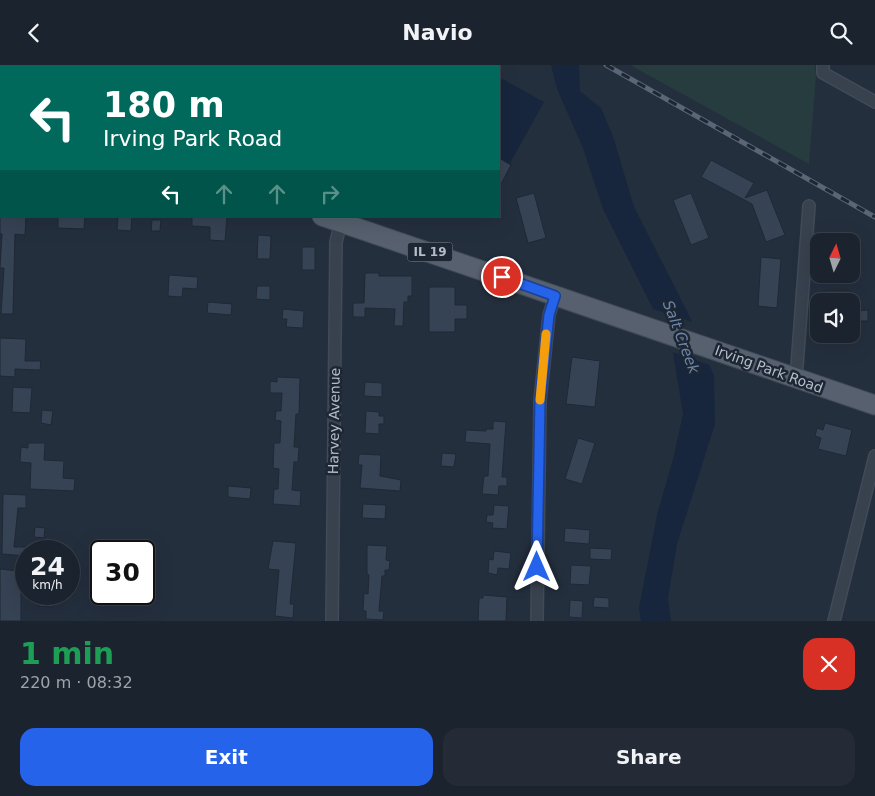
<!DOCTYPE html>
<html lang="en">
<head>
<meta charset="utf-8">
<style>
	body { margin:0; font-family:"DejaVu Sans",sans-serif; background:#242b36; color:#f1f3f6; height:100vh; display:flex; flex-direction:column; font-size:19px; white-space:nowrap }
	* { box-sizing:border-box; margin:0 }
	p { font-size:16px; color:#a0a4aa }
	.icon { flex:none; width:28px; height:28px; fill:none; stroke:currentColor; stroke-width:2; stroke-linecap:round; stroke-linejoin:round }
	.map { position:relative; height:556px; overflow:hidden }
	.side { display:flex; flex-direction:column; background:#1b232e; flex:1 }
	.side>* { flex:none }
	.hud { position:absolute; left:0px; top:0px; width:500px; height:152px; box-shadow:0 5px 20px #0002,0 0 0 1px #39404a; background:#00695c; color:#fff; overflow:hidden }
	.needle { width:32px; rotate:5deg }
	.buttons { position:absolute; left:810px; top:168px; display:grid; gap:10px }
	.buttons a { display:grid; place-items:center; width:50px; height:50px; border-radius:10px; background:#1b232e; box-shadow:0 5px 20px #0002,0 0 0 1px #39404a; font-size:25px }
	.speed { position:absolute; left:15px; top:475px; display:flex; gap:10px; font-size:25px; font-weight:700; text-align:center }
	.speed>* { display:grid; place-content:center; width:65px; height:65px; border-radius:50%; background:#1b232e; box-shadow:0 5px 20px #0002,0 0 0 1px #39404a; line-height:1 }
	.speed small { font-size:12px; font-weight:400 }
	.speed .limit { border:2px solid #111; border-radius:8px; background:#fff; color:#111 }
	.pin { position:absolute; display:grid; place-items:center; width:42px; height:42px; color:#fff; margin:-21px; border:2px solid #fff; border-radius:50%; box-shadow:0 1px 5px #0007 }
	.me { position:absolute; width:55px; margin:-28px; rotate:0deg; stroke-linejoin:round; filter:drop-shadow(0 0 4px #0008) }
	.turn { display:flex; align-items:center; gap:18px; height:105px; padding:0 20px; font-size:22px }
	.turn .icon { width:65px; height:65px; stroke-width:2.5 }
	.turn b { display:block; font-size:35px; line-height:42px }
	.lanes { display:flex; align-items:center; height:48px; padding:0 20px; background:#0003; justify-content:center; gap:25px; direction:ltr }
	.lanes .off { opacity:.35 }
	.round { display:grid; place-items:center; flex:none; width:52px; height:52px; border-radius:15px; background:#242b36 }
	.overview { display:flex; align-items:center; justify-content:space-between; height:85px; padding:0 20px }
	h1 { font-size:30px; font-weight:600; line-height:38px; color:#1e9e55 }
	.action { display:flex; gap:10px; margin-top:auto; padding:10px 20px }
	.action a { flex:1; height:58px; border-radius:15px; background:#2563eb; color:#fff; font-size:20px; font-weight:600; line-height:58px; text-align:center }
	.action a+a { background:#242b36; color:#f1f3f6 }
	header { display:flex; justify-content:space-between; align-items:center; height:65px; padding:0 20px; background:#1b232e; font-size:22px; font-weight:600 }
	.map>svg:first-child { display:block }
	.green { fill:#263c3f }
	.water { fill:#17263c }
	.pier { fill:#242f3e }
	.building { fill:#364354; stroke:#1f2835 }
	.lines { fill:none; stroke-linecap:round; stroke-linejoin:round }
	.street-casing { stroke:#414a57; stroke-width:14 }
	.primary-casing { stroke:#414a57; stroke-width:21 }
	.street { stroke:#38414e; stroke-width:11 }
	.primary { stroke:#56606e; stroke-width:19 }
	.rail-casing { stroke:#5a6575; stroke-width:5 }
	.rail { stroke:#1d2633; stroke-width:3; stroke-dasharray:9; stroke-linecap:butt }
	.route-casing { stroke:#184099; stroke-width:12 }
	.route { stroke:#2563eb; stroke-width:9 }
	.slow { stroke:#f59e0b; stroke-width:9 }
	.labels { text-anchor:middle; stroke-width:5; stroke-linejoin:round; paint-order:stroke }
	.shield { fill:#1d2633; stroke:#878f9c; stroke-width:1 }
	.shield-label { font-size:12px; font-weight:bold; fill:#b4bcc9 }
	.street-label { font-size:14px; fill:#b4bcc9; stroke:#1d2633 }
	.water-label { font-size:15px; font-style:italic; fill:#6d86a8; stroke:#1d2633 }
</style>
</head>
<body>
<header><svg class="icon" aria-label="back" viewBox="0 0 24 24"><path d="M15 5l-7 7 7 7"/></svg>Navio<svg class="icon" aria-label="search" viewBox="0 0 24 24"><circle cx="10" cy="10" r="6"/><path d="M15 15l6 6"/></svg></header>
<div class="map">
<svg width="875" height="556" viewBox="0 0 875 556">
	<rect width="100%" height="100%" fill="#242f3e"/>
	<path class="green" d="M 630,0 L 815,0 L 816,11 L 809,99 Z"/>
	<path class="water" d="M 551,0 L 579,0 L 580,26 L 601,43 L 613,71 L 634,142 L 689,250 L 714,311 L 715,359 L 677,479 L 668,533 L 671,556 L 641,556 L 639,543 L 657,450 L 673,394 L 683,349 L 672,282 L 603,144 L 583,83 L 557,24 Z
		M 499,12 L 544,37 L 510,98 L 512,99 L 501,118 L 499,116 Z"/>
	<path class="pier" d="M 650,243 L 695,258 L 712,301 L 670,286 Z"/>
	<path class="building" d="M 499,93 L 511,100 L 499,123 Z
		M 711,95 L 754,118 L 745,133 L 767,125 L 785,170 L 766,177 L 752,139 L 701,112 Z
		M 534,128 L 546,173 L 528,178 L 516,133 Z
		M 691,128 L 709,173 L 691,180 L 673,135 Z
		M 0,151 L 26,151 L 25,170 L 15,169 L 13,249 L 1,249 L 4,203 L 0,203 L 2,169 L 0,169 Z
		M 58,151 L 85,151 L 84,164 L 58,163 Z
		M 118,151 L 132,151 L 131,166 L 117,165 Z
		M 192,151 L 227,151 L 225,176 L 210,175 L 210,162 L 192,161 Z
		M 152,155 L 161,155 L 160,166 L 151,166 Z
		M 258,170 L 271,171 L 270,194 L 257,194 Z
		M 302,182 L 315,182 L 315,205 L 302,205 Z
		M 761,192 L 781,194 L 777,243 L 758,241 Z
		M 365,208 L 379,208 L 379,211 L 412,211 L 412,231 L 408,231 L 408,237 L 404,237 L 403,261 L 394,261 L 395,244 L 365,243 L 365,252 L 353,252 L 353,238 L 364,238 Z
		M 169,210 L 198,212 L 197,224 L 183,223 L 182,232 L 168,231 Z
		M 257,221 L 270,221 L 270,235 L 256,234 Z
		M 429,222 L 455,222 L 455,240 L 467,240 L 467,254 L 455,254 L 455,267 L 429,267 Z
		M 825,226 L 850,226 L 850,236 L 824,236 Z
		M 208,237 L 232,239 L 231,250 L 207,248 Z
		M 283,244 L 304,246 L 303,263 L 286,262 L 287,254 L 282,254 Z
		M 868,245 L 868,256 L 853,256 L 853,246 Z
		M 0,273 L 26,274 L 25,296 L 41,296 L 40,305 L 15,304 L 15,312 L 0,311 Z
		M 572,292 L 600,296 L 595,342 L 566,339 Z
		M 277,312 L 300,313 L 299,349 L 296,349 L 294,382 L 299,382 L 298,397 L 294,397 L 292,425 L 301,426 L 300,441 L 273,439 L 274,424 L 278,424 L 279,404 L 273,403 L 274,378 L 280,378 L 281,356 L 275,355 L 276,346 L 281,346 L 282,328 L 270,328 L 270,316 L 277,317 Z
		M 365,317 L 382,318 L 382,332 L 364,331 Z
		M 13,322 L 32,323 L 30,348 L 12,347 Z
		M 42,345 L 53,346 L 51,360 L 41,358 Z
		M 366,346 L 379,347 L 379,351 L 384,351 L 384,359 L 379,359 L 379,369 L 365,368 Z
		M 493,356 L 506,357 L 502,412 L 507,412 L 507,421 L 499,421 L 498,430 L 482,429 L 484,411 L 488,411 L 490,379 L 465,377 L 466,365 L 486,366 L 486,364 L 493,364 Z
		M 825,358 L 852,365 L 846,391 L 818,384 L 821,373 L 815,371 L 817,363 L 823,365 Z
		M 578,373 L 595,378 L 582,419 L 565,414 Z
		M 28,378 L 45,378 L 44,395 L 64,396 L 63,413 L 75,414 L 74,426 L 30,424 L 31,398 L 20,397 L 21,382 L 28,383 Z
		M 442,388 L 456,389 L 454,402 L 441,401 Z
		M 359,389 L 381,390 L 380,411 L 401,415 L 400,426 L 360,423 L 362,400 L 358,400 Z
		M 228,421 L 251,423 L 250,434 L 228,432 Z
		M 3,429 L 26,430 L 26,443 L 18,443 L 14,482 L 26,482 L 26,491 L 2,489 Z
		M 363,439 L 386,440 L 385,454 L 362,453 Z
		M 494,440 L 509,441 L 507,464 L 492,463 L 493,458 L 486,457 L 487,450 L 493,450 Z
		M 35,462 L 45,463 L 44,473 L 34,472 Z
		M 565,463 L 590,465 L 589,479 L 564,477 Z
		M 273,476 L 296,478 L 290,539 L 294,539 L 293,553 L 275,551 L 279,505 L 268,504 Z
		M 367,480 L 387,481 L 386,495 L 390,496 L 389,505 L 385,505 L 385,511 L 382,511 L 379,546 L 384,546 L 383,555 L 366,554 L 366,546 L 363,546 L 364,528 L 368,529 L 369,510 L 367,509 Z
		M 590,483 L 612,484 L 611,495 L 590,494 Z
		M 494,486 L 511,488 L 509,504 L 498,503 L 497,510 L 488,508 L 489,494 L 493,495 Z
		M 571,500 L 591,501 L 589,520 L 570,519 Z
		M 0,504 L 19,506 L 18,523 L 21,523 L 21,556 L 0,556 Z
		M 483,530 L 507,532 L 506,556 L 478,556 L 479,533 L 483,533 Z
		M 40,531 L 54,532 L 53,542 L 39,541 Z
		M 594,532 L 609,533 L 609,543 L 593,542 Z
		M 570,535 L 583,536 L 582,553 L 569,552 Z"/>
	<g class="lines">
		<g class="street-casing">
			<path id="street" d="M 823,0 L 823,8 L 875,37
				M 796,314 L 809,141
				M 332,556 L 336,177 L 341,157
				M 537,556 L 540,336 L 549,250 L 555,231
				M 834,556 L 875,391"/>
		</g>
		<g class="primary-casing">
			<path id="primary" d="M 0,50 L 1,51
				M 322,151 L 875,340"/>
		</g>
		<use href="#street" class="street"/>
		<use href="#primary" class="primary"/>
		<g class="rail-casing">
			<path id="rail" d="M 606,0 L 875,152"/>
		</g>
		<use href="#rail" class="rail"/>
	</g>
	<g class="lines">
		<g class="route-casing">
			<path id="route" d="M 502,212 L 555,231 L 549,250 L 540,336 L 537,502"/>
		</g>
		<use href="#route" class="route"/>
		<path class="slow" d="M 540,335 L 546,269"/>
	</g>
	<g class="labels">
		<rect class="shield" x="407.5" y="177.5" width="45" height="19" rx="4"/>
		<g class="shield-label">
			<text x="430" y="191">IL 19</text>
		</g>
		<g class="street-label">
			<text transform="translate(769 304) rotate(20)" y="5">Irving Park Road</text>
			<text transform="translate(334 356) rotate(-89)" y="5">Harvey Avenue</text>
		</g>
		<g class="water-label">
			<text transform="translate(681 272) rotate(69)" y="5">Salt Creek</text>
		</g>
	</g>
</svg>
<div class="buttons">
<a><svg class="needle" viewBox="-14 -14 28 28"><path d="M0-13l5 13h-10z" fill="#e53935"/><path d="M0 13l5-13h-10z" fill="#a0a4aa"/></svg></a>
<a><svg class="icon" aria-label="sound" viewBox="0 0 24 24"><path d="M4 9h4l5-4v14l-5-4H4zM17 9q2 3 0 6"/></svg></a>
</div>
<div class="speed"><div>24<small>km/h</small></div><div class="limit">30</div></div>
<div class="pin" style="left:502px;top:212px;background:#d93025"><svg class="icon" aria-label="arrive" viewBox="0 0 24 24"><path d="M6 21V4h12l-3 4 3 4H6"/></svg></div>
<svg class="me" style="left:537px;top:502px" viewBox="-20 -20 40 40"><path d="M0-17L14 15 0 8-14 15z" fill="#2563eb" stroke="#fff" stroke-width="4"/></svg>
<div class="hud">
<div class="turn"><svg class="icon" aria-label="left" viewBox="0 0 24 24"><path d="M17 20v-9H6M10 6l-5 5 5 5"/></svg><div><b>180 m</b>Irving Park Road</div></div>
<div class="lanes"><svg class="icon" aria-label="left" viewBox="0 0 24 24"><path d="M17 20v-9H6M10 6l-5 5 5 5"/></svg><svg class="icon off" aria-label="ahead" viewBox="0 0 24 24"><path d="M12 20V5M6 11l6-6 6 6"/></svg><svg class="icon off" aria-label="ahead" viewBox="0 0 24 24"><path d="M12 20V5M6 11l6-6 6 6"/></svg><svg class="icon off" aria-label="right" viewBox="0 0 24 24"><path d="M7 20v-9h11M14 6l5 5-5 5"/></svg></div>
</div>
</div>
<section class="side">
<div class="overview"><div><h1>1 min</h1><p>220 m · 08:32</p></div><a class="round" style="background:#d93025;color:#fff"><svg class="icon" aria-label="close" viewBox="0 0 24 24"><path d="M6 6l12 12M18 6L6 18"/></svg></a></div>
<div class="action"><a>Exit</a><a>Share</a></div>
</section>
</body>
</html>
